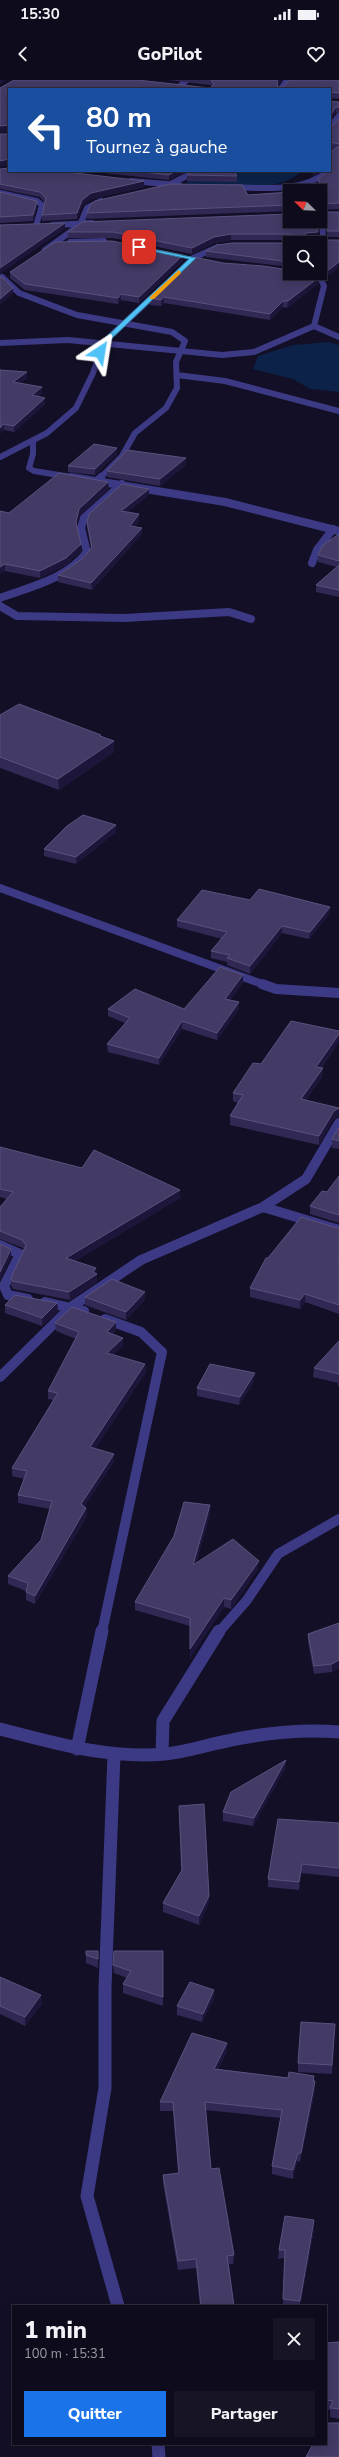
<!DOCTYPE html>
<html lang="fr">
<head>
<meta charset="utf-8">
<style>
	body { margin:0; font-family:"Nunito Sans",sans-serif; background:#171425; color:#f1f3f6; height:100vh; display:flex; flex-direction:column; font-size:15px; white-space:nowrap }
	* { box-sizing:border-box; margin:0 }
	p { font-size:13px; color:#9b9ba3 }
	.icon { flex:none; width:22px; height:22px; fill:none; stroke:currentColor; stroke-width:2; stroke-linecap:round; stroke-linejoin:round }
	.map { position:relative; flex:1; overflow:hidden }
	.sheet { position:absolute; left:12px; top:2225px; width:315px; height:140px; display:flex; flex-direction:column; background:#0e0b1c; border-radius:0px; box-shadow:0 2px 10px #0003,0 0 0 1px #2e2b3b }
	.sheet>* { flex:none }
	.guide { position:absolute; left:8px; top:8px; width:323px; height:84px; border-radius:0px; box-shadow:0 2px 10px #0003,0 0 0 1px #2e2b3b; background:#1a4fa0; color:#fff; overflow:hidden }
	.needle { width:26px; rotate:293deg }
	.tools { position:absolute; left:283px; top:104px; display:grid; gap:8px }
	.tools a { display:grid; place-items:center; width:44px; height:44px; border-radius:0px; background:#0e0b1c; box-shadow:0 2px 10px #0003,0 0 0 1px #2e2b3b; font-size:20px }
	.pin { position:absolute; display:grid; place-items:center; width:34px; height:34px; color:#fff; margin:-17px; border-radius:8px; box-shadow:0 2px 6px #0006 }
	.me { position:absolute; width:44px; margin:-22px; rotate:33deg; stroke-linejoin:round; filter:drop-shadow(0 0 3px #0008) }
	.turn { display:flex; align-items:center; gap:14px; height:84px; padding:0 12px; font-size:18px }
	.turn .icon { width:52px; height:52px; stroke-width:2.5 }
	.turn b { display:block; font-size:28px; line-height:34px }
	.round { display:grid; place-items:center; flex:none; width:42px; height:42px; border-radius:0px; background:#171425 }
	.summary { display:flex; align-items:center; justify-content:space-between; height:68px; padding:0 12px }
	h1 { font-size:24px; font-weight:800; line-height:30px }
	.button { display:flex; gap:8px; margin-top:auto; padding:8px 12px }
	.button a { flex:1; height:46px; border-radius:0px; background:#1a73e8; color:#fff; font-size:16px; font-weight:800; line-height:46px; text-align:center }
	.button a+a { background:#171425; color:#f1f3f6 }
	.status { display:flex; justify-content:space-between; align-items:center; height:28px; padding:0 20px; background:#0e0b1c; direction:ltr }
	.status svg { height:11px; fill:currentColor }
	header { display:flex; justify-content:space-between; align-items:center; height:52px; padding:0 12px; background:#0e0b1c; font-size:18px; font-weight:800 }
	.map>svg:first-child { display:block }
	.water { fill:#0c2248 }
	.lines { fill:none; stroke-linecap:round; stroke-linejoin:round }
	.street-far3 { stroke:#3d3a85; stroke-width:6 }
	.street-far2 { stroke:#3d3a85; stroke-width:8 }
	.street-far1 { stroke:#3d3a85; stroke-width:10 }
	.street { stroke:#3d3a85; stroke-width:13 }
	.wall { fill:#312854 }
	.shaded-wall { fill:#1d163a }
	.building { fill:#433a66; stroke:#5a527e }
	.route { fill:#4fc3f7; stroke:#337fa1 }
	.slow { fill:#f59e0b }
</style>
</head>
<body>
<div class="status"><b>15:30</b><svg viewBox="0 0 49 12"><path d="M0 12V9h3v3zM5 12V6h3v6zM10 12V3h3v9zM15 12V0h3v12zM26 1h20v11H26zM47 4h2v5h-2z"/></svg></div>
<header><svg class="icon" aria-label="back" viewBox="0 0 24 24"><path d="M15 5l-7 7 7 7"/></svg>GoPilot<svg class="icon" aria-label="heart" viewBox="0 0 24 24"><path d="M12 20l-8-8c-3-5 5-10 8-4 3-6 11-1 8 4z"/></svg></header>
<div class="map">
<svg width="339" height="2377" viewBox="0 0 339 2377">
	<rect width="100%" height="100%" fill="#130f26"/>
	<path class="water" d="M 205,91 L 301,91 C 283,114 213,107 185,103 Z
		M 329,262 L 339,265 L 339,312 L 310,309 L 293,299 L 253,289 L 258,276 L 293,265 Z"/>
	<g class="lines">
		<path class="street-far3" d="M 180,6 L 187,0
			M 281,9 L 287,0
			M 330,47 L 339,36
			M 131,101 L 179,105
			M 169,105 L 196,91
			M 231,107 C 262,108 303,113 328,91
			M 0,113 L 37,121 L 42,125 L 36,146
			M 52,145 L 92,143
			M 70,162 L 104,161
			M 45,170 L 80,145 L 87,128 L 101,121
			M 320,180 L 323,162 L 322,134
			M 184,187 L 193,178 L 218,167
			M 318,193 L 324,206 L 314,246 L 339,257
			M 2,197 L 19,213 L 77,235 L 172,252 L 185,261 L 176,282 L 177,308 L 166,328 L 135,353 L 122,376 L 100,398
			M 0,263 L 68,260 L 222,275 L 254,272 L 314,246
			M 177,295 L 225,301 L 339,331
			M 33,361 L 33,374 L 29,388 L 34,391 L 77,398
			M 0,377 L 47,353 L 76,328 L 93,293 L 104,262 L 160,210"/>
		<path class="street-far2" d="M 71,397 L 225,422 L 339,451
			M 98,400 L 101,397
			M 312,483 L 317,470 L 333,449
			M 0,518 C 30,507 67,499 87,472 L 81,448 L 84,438 L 122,404
			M 0,526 L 17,536 L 125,538 L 229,532 L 251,539
			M 0,808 L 265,905"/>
		<path class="street-far1" d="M 262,904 L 276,909 L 339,913
			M 263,1127 L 339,1150
			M 0,1165 L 20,1174 L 4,1206 L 8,1215 L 28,1219
			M 45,1222 L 84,1231
			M 0,1297 L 71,1227 L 141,1180 L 263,1127 L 306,1099 L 339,1043
			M 102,1552 L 162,1272 L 141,1252 L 105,1239
			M 219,1552 L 247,1520 L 278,1474 L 339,1439"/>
		<path class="street" d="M 0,1649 C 54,1663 108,1679 165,1674 C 186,1672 206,1665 227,1661 C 264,1653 301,1649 339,1652
			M 77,1669 L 102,1551
			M 162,1674 L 163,1641 L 219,1551
			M 114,1675 L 105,1908 L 105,2008 L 87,2116 L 118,2226
			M 158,2364 L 159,2377"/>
	</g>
	<path class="wall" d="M 168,0 L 282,0 L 278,5 L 278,7 L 283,7 L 339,0 L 339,19 L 330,18 L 330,9 L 9,9 L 9,51 L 0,52 L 0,8 L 210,8 L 212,6 L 210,5 Z
		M 330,21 L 339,22 L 339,33 L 336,33 Z
		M 339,38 L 339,129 L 320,130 L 320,109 L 318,105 L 318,99 L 331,88 L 330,88 L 330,72 L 335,69 L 330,68 L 330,45 L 333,45 Z
		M 0,89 L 144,107 L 91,119 L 82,126 L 77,139 L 42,141 L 42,135 L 45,123 L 40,117 L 0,109 Z
		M 85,91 L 188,91 L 169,100 Z
		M 312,91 L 321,91 L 314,96 Z
		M 187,95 L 237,96 L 237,102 L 187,101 Z
		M 0,112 L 37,127 L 33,141 L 0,143 Z
		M 290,112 L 290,131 L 87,139 L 87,133 L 248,115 Z
		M 327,132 L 339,132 L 339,157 L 327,157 Z
		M 290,134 L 318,158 L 306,159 L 290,163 L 290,187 L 206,177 L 206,171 L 291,163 L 293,161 L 290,160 L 231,160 L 214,163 L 192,174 L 113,158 L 68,158 L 68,152 Z
		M 183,175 L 183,181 L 139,223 L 121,220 L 118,224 L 25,210 L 10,198 L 10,192 Z
		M 320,178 L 338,188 L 325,198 L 320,190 Z
		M 223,183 L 318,198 L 318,204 L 287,228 L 283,227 L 270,240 L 164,223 L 161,226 L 150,225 L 150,218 Z
		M 0,290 L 27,298 L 20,303 L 42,313 L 38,316 L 45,324 L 14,352 L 4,350 Z
		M 117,368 L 117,374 L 95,395 L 68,392 L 68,386 Z
		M 186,385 L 160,406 L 107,397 L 107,391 Z
		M 109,409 L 79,436 L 76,446 L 81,471 L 66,485 L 40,498 L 5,491 L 0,494 L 9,433 Z
		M 149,409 L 149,415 L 128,432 L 139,434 L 139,441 L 135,447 L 142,448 L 142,454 L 92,510 L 58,502 L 58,495 L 82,479 L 91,468 L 87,448 L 87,442 Z
		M 339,454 L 339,517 L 316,512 L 316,505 L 337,487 L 318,482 L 318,475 Z
		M 0,635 L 101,655 L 101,657 L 114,661 L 114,672 L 59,710 L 0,688 Z
		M 116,745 L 116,752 L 76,784 L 44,776 L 44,769 Z
		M 250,820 L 330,827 L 329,834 L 309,859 L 282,853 L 250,894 L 227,885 L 227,882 L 211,878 L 211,871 L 222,859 L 177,847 L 177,840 Z
		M 243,903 L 230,920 L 239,922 L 239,929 L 217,960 L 182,949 L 159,985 L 108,972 L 107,964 L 125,943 L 108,936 L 108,929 L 184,929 Z
		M 339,951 L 339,962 L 321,988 L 323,988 L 322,997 L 306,1020 L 333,1040 L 319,1065 L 230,1045 L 230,1036 L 238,1023 L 233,1021 L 233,1013 L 261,984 Z
		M 339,1047 L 339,1069 L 332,1068 L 332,1059 Z
		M 0,1067 L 180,1118 L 75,1181 L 96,1188 L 97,1202 L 70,1220 L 13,1209 L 11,1206 L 11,1198 L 24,1170 L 23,1168 L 0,1159 L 0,1127 L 7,1119 L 0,1117 Z
		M 339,1096 L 339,1143 L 310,1134 L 310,1126 L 327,1112 Z
		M 339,1147 L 339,1234 L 305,1222 L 300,1229 L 250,1217 L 250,1208 L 268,1178 Z
		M 85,1217 L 145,1220 L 126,1240 L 85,1225 Z
		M 57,1223 L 58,1231 L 42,1246 L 5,1233 L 5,1225 Z
		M 116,1242 L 116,1250 L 112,1254 L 123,1258 L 123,1266 L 113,1275 L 145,1284 L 146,1292 L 95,1369 L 114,1382 L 84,1426 L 86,1428 L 87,1436 L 35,1524 L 26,1520 L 26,1511 L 8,1504 L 8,1496 L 41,1460 L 50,1429 L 18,1423 L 18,1415 L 24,1399 L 12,1396 L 12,1388 L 53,1320 L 48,1319 L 48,1311 L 76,1259 L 56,1251 L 55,1243 Z
		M 339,1261 L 339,1307 L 338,1306 L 338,1303 L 313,1297 L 314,1288 Z
		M 254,1302 L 239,1325 L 197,1316 L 197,1308 Z
		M 210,1434 L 196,1484 L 258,1489 L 231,1529 L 224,1527 L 190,1578 L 190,1546 L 135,1530 L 135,1522 Z
		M 339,1543 L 339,1588 L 332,1592 L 314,1594 L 308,1562 L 308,1554 Z
		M 286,1680 L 285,1689 L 253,1746 L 223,1741 L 223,1732 Z
		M 179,1726 L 209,1816 L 208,1825 L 199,1845 L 163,1832 L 163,1823 L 181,1791 Z
		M 339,1743 L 339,1797 L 301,1793 L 299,1810 L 268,1807 L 268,1799 Z
		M 98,1871 L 98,1888 L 86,1883 L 86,1875 Z
		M 163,1871 L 163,1926 L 123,1913 L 123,1904 L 127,1898 L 114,1893 L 113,1885 Z
		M 0,1897 L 42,1924 L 25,1946 L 0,1934 Z
		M 214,1910 L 214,1919 L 202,1942 L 177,1935 L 177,1926 Z
		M 335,1944 L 332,1994 L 298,1992 L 298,1983 Z
		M 227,1963 L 227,1971 L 218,1989 L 315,2001 L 315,2010 L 300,2082 L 297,2081 L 293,2099 L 272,2094 L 272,2086 L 281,2038 L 205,2030 L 211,2089 L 234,2175 L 233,2184 L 229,2184 L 234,2226 L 200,2226 L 196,2188 L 178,2190 L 163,2103 L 163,2095 L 178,2093 L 173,2031 L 160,2031 L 160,2022 Z
		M 314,2149 L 300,2226 L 283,2226 L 285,2178 L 278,2179 L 279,2170 Z
		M 339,2262 L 339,2339 L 330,2337 L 330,2330 L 326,2330 L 326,2263 Z"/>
	<path class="shaded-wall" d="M 0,0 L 6,0 L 0,4 Z
		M 278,0 L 282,0 L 277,6 L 277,1 Z
		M 336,27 L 336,33 L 330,42 L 330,36 Z
		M 9,45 L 9,51 L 0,52 L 0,46 Z
		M 9,79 L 9,85 L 0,87 L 0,81 Z
		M 176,91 L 188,91 L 169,100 L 169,95 Z
		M 314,91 L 321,91 L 314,96 Z
		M 144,101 L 144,107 L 91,119 L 82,126 L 77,139 L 77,133 L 82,120 L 91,113 Z
		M 37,121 L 37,127 L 33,141 L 33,135 Z
		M 65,143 L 65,149 L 0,194 L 0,188 Z
		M 318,152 L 318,158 L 306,159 L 304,163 L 304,157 L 306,153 Z
		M 231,154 L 231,160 L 214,163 L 192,174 L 192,168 L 214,157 Z
		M 183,175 L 183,181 L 139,223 L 139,217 Z
		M 339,178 L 338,188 L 325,198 L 326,192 Z
		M 318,198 L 318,204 L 287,228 L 288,221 Z
		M 13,208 L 13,214 L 0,225 L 0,219 Z
		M 121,214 L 121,220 L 118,224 L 118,218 Z
		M 164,217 L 164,223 L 161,226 L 161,220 Z
		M 283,221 L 283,227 L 270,240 L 270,234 Z
		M 27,292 L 27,298 L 13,308 L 13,302 Z
		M 42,307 L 42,313 L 32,322 L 32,315 Z
		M 45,318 L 45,324 L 14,352 L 14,346 Z
		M 4,344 L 4,350 L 0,354 L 0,348 Z
		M 117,368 L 117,374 L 95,395 L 95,389 Z
		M 186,378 L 186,385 L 160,406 L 160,399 Z
		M 108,402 L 109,409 L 79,436 L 76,449 L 76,442 L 79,429 Z
		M 149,409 L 149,415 L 121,438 L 121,431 Z
		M 139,434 L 139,441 L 130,452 L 130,446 Z
		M 142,448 L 142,454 L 92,510 L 91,503 Z
		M 81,464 L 81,471 L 66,485 L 40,498 L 40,491 Z
		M 5,484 L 5,491 L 0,494 L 0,487 Z
		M 114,661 L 114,672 L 59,710 L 58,699 Z
		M 116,745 L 116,752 L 76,784 L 76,777 Z
		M 330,827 L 329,834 L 309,859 L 310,852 Z
		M 282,846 L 282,853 L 250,894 L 250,886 Z
		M 243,895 L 243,903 L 225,926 L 225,919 Z
		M 239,922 L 239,929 L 217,960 L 217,953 Z
		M 182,941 L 182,949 L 159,985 L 159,978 Z
		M 339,954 L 339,962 L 315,995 L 316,987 Z
		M 323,988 L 322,997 L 301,1027 L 301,1019 Z
		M 339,1028 L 339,1037 L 333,1040 L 319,1065 L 319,1056 L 334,1031 Z
		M 180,1110 L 180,1118 L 67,1186 L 66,1178 Z
		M 11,1169 L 11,1177 L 0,1201 L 0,1192 Z
		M 96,1188 L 97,1202 L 70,1220 L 69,1212 Z
		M 145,1212 L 145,1220 L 126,1240 L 126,1232 Z
		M 305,1214 L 305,1222 L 300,1229 L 300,1220 Z
		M 57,1223 L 58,1231 L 42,1246 L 42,1238 Z
		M 116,1242 L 116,1250 L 107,1260 L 107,1252 Z
		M 123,1258 L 123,1266 L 107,1281 L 107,1273 Z
		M 145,1284 L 146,1292 L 91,1376 L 90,1367 Z
		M 255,1293 L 254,1302 L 239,1325 L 240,1317 Z
		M 114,1374 L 114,1382 L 81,1432 L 81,1424 Z
		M 210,1425 L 210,1434 L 193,1494 L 193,1485 Z
		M 86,1428 L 87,1436 L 35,1524 L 35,1516 Z
		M 259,1481 L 258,1489 L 231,1529 L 231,1520 Z
		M 224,1518 L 224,1527 L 190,1578 L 190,1569 Z
		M 339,1580 L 339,1588 L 332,1592 L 332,1584 Z
		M 286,1680 L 285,1689 L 253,1746 L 254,1738 Z
		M 302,1784 L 301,1793 L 299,1810 L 299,1802 Z
		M 209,1816 L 208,1825 L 199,1845 L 199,1836 Z
		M 214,1910 L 214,1919 L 202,1942 L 203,1934 Z
		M 41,1915 L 42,1924 L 25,1946 L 25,1937 Z
		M 227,1963 L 227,1971 L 214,1997 L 214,1989 Z
		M 315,2001 L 315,2010 L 300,2082 L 301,2073 Z
		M 298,2073 L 297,2081 L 293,2099 L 293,2090 Z
		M 314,2140 L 314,2149 L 300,2226 L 300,2221 Z"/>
	<path class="building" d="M 14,0 L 137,0 L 210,8 L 214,4 L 211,0 L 278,0 L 277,1 L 278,7 L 283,7 L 289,0 L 339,0 L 339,13 L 330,12 L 330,9 L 9,9 L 9,45 L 0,46 L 0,8 Z
		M 330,21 L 339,22 L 339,27 L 336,27 L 330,36 Z
		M 339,38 L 339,64 L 330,62 L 330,45 L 333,45 Z
		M 0,54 L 9,54 L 9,79 L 0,81 Z
		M 339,66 L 339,123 L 320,124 L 320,111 L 300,111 L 323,109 L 318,99 L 328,91 L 330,91 L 330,90 L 331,89 L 332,83 L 330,82 L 330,72 Z
		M 9,88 L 9,91 L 58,91 L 144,101 L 91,113 L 82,120 L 77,133 L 42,135 L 46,118 L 40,112 L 0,104 L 0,89 Z
		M 136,91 L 176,91 L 169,95 Z
		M 194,91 L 234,91 L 237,96 L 187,95 Z
		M 170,104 L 242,105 L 248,115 L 290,112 L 290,125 L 87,133 L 90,125 L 95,121 Z
		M 0,112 L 37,121 L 33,135 L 0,137 Z
		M 327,132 L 339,132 L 339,151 L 327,151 Z
		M 290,134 L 290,141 L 317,141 L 318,152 L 306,153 L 304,157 L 307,161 L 318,161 L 318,163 L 290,163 L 290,182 L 206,171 L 217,165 L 232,163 L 291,163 L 294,160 L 294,156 L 290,154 L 231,154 L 214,157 L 192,168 L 113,152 L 68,152 L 82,142 Z
		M 65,143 L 0,188 L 0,145 Z
		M 327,160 L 339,160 L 339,182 L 326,192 L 320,184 L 320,178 L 324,175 Z
		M 112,161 L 183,175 L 139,217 L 121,214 L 118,218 L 25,204 L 10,192 L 55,162 Z
		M 194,177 L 223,183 L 263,186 L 290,190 L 290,193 L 316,193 L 318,198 L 288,221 L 283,221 L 270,234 L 164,217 L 161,220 L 150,218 Z
		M 0,197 L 2,197 L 13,208 L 0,219 Z
		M 0,290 L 27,292 L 13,302 L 42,307 L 32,315 L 45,318 L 14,346 L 4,344 L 0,348 Z
		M 94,364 L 117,368 L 95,389 L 68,386 Z
		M 127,370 L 186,378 L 160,399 L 107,391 Z
		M 59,393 L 108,402 L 79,429 L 76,442 L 81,464 L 66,478 L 40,491 L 5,484 L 0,487 L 0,431 L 9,433 Z
		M 122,404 L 149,409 L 121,431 L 139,434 L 130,446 L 142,448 L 91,503 L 58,495 L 82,479 L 92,467 L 87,442 L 89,434 Z
		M 339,454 L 339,481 L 318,475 L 323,465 Z
		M 339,485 L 339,510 L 316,505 Z
		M 19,624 L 101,655 L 100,656 L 114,661 L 58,699 L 0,677 L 0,635 Z
		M 83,735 L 116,745 L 76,777 L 44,769 L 67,746 Z
		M 259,809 L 330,827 L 310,852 L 282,846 L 250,886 L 227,878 L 230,875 L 211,871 L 227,852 L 177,840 L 202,810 L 250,820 Z
		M 220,887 L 243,895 L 225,919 L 239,922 L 217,953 L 182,941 L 159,978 L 107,964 L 130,938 L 108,929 L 135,909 L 184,929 Z
		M 291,941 L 339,951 L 339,954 L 316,987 L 323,988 L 301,1019 L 339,1028 L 334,1031 L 319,1056 L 230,1036 L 243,1015 L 233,1013 L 253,983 L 261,984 Z
		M 339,1047 L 339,1061 L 332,1059 Z
		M 0,1067 L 82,1088 L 94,1070 L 180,1110 L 66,1178 L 96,1188 L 93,1192 L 97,1194 L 69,1212 L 12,1201 L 11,1198 L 26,1165 L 22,1160 L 0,1151 L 0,1127 L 13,1112 L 0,1109 Z
		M 339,1096 L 339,1135 L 310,1126 L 322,1111 L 327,1112 Z
		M 301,1137 L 337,1148 L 339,1147 L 339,1179 L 338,1181 L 339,1182 L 339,1225 L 305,1214 L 300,1220 L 250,1208 L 266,1178 L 268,1178 Z
		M 0,1164 L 11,1169 L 0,1192 Z
		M 112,1199 L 145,1212 L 126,1232 L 85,1217 Z
		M 15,1215 L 57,1223 L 42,1238 L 5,1225 Z
		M 72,1227 L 116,1242 L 107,1252 L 123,1258 L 107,1273 L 145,1284 L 90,1367 L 114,1374 L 81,1424 L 86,1428 L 35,1516 L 26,1512 L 28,1503 L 8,1496 L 41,1460 L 52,1421 L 18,1415 L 27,1391 L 12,1388 L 58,1313 L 48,1311 L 79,1252 L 55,1243 Z
		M 339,1261 L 339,1294 L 314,1288 Z
		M 210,1284 L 255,1293 L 240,1317 L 197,1308 Z
		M 184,1422 L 210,1425 L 193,1485 L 233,1459 L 259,1481 L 231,1520 L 224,1518 L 190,1569 L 190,1538 L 135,1522 L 174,1456 Z
		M 339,1543 L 339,1580 L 332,1584 L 314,1586 L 308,1554 Z
		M 286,1680 L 254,1738 L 223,1732 L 231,1712 Z
		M 204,1724 L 209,1816 L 199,1836 L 163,1823 L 182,1790 L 179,1726 Z
		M 278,1739 L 339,1743 L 339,1788 L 302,1784 L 299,1802 L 268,1799 Z
		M 86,1871 L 98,1871 L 98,1879 L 86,1875 Z
		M 114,1871 L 163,1871 L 163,1917 L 123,1904 L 131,1891 L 113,1885 Z
		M 0,1897 L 41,1915 L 25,1937 L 0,1926 Z
		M 190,1902 L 214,1910 L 203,1934 L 177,1926 Z
		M 301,1942 L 335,1944 L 332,1985 L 298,1983 Z
		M 192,1953 L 227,1963 L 214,1989 L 288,1998 L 289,1992 L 314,1996 L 313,2001 L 315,2001 L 301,2073 L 298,2073 L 293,2090 L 272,2086 L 282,2030 L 205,2022 L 211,2089 L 219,2088 L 234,2175 L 227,2176 L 234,2226 L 201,2226 L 196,2179 L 178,2181 L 163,2095 L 179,2093 L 173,2022 L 160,2022 Z
		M 285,2136 L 314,2140 L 300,2221 L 283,2219 L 285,2170 L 279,2170 Z
		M 339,2262 L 339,2329 L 330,2328 L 333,2321 L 326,2320 L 326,2263 Z
		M 326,2343 L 339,2343 L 339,2377 L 306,2377 L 313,2364 L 326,2364 Z"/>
	<path class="route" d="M 137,166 L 196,178 L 107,263 L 102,274 L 98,274 L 102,261 L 189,179 L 137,168 Z"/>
	<path class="slow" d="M 179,190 L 181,193 L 154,219 L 150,219 L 150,217 Z"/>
</svg>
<div class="tools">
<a><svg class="needle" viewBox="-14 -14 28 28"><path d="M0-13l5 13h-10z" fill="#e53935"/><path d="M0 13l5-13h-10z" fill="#9b9ba3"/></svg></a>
<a><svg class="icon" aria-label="search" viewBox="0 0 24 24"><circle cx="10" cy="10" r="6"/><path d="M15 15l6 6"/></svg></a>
</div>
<div class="pin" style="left:139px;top:167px;background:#d93025"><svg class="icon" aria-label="arrive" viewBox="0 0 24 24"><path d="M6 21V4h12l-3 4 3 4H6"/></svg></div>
<svg class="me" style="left:100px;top:272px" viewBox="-20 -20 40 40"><path d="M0-17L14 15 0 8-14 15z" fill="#4fc3f7" stroke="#fff" stroke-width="4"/></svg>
<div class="guide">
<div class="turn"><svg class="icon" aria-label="left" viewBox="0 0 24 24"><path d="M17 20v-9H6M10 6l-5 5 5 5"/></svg><div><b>80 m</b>Tournez à gauche</div></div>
</div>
<section class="sheet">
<div class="summary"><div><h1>1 min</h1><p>100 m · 15:31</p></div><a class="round"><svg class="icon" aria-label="close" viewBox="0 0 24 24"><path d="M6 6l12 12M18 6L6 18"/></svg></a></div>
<div class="button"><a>Quitter</a><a>Partager</a></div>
</section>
</div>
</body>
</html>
